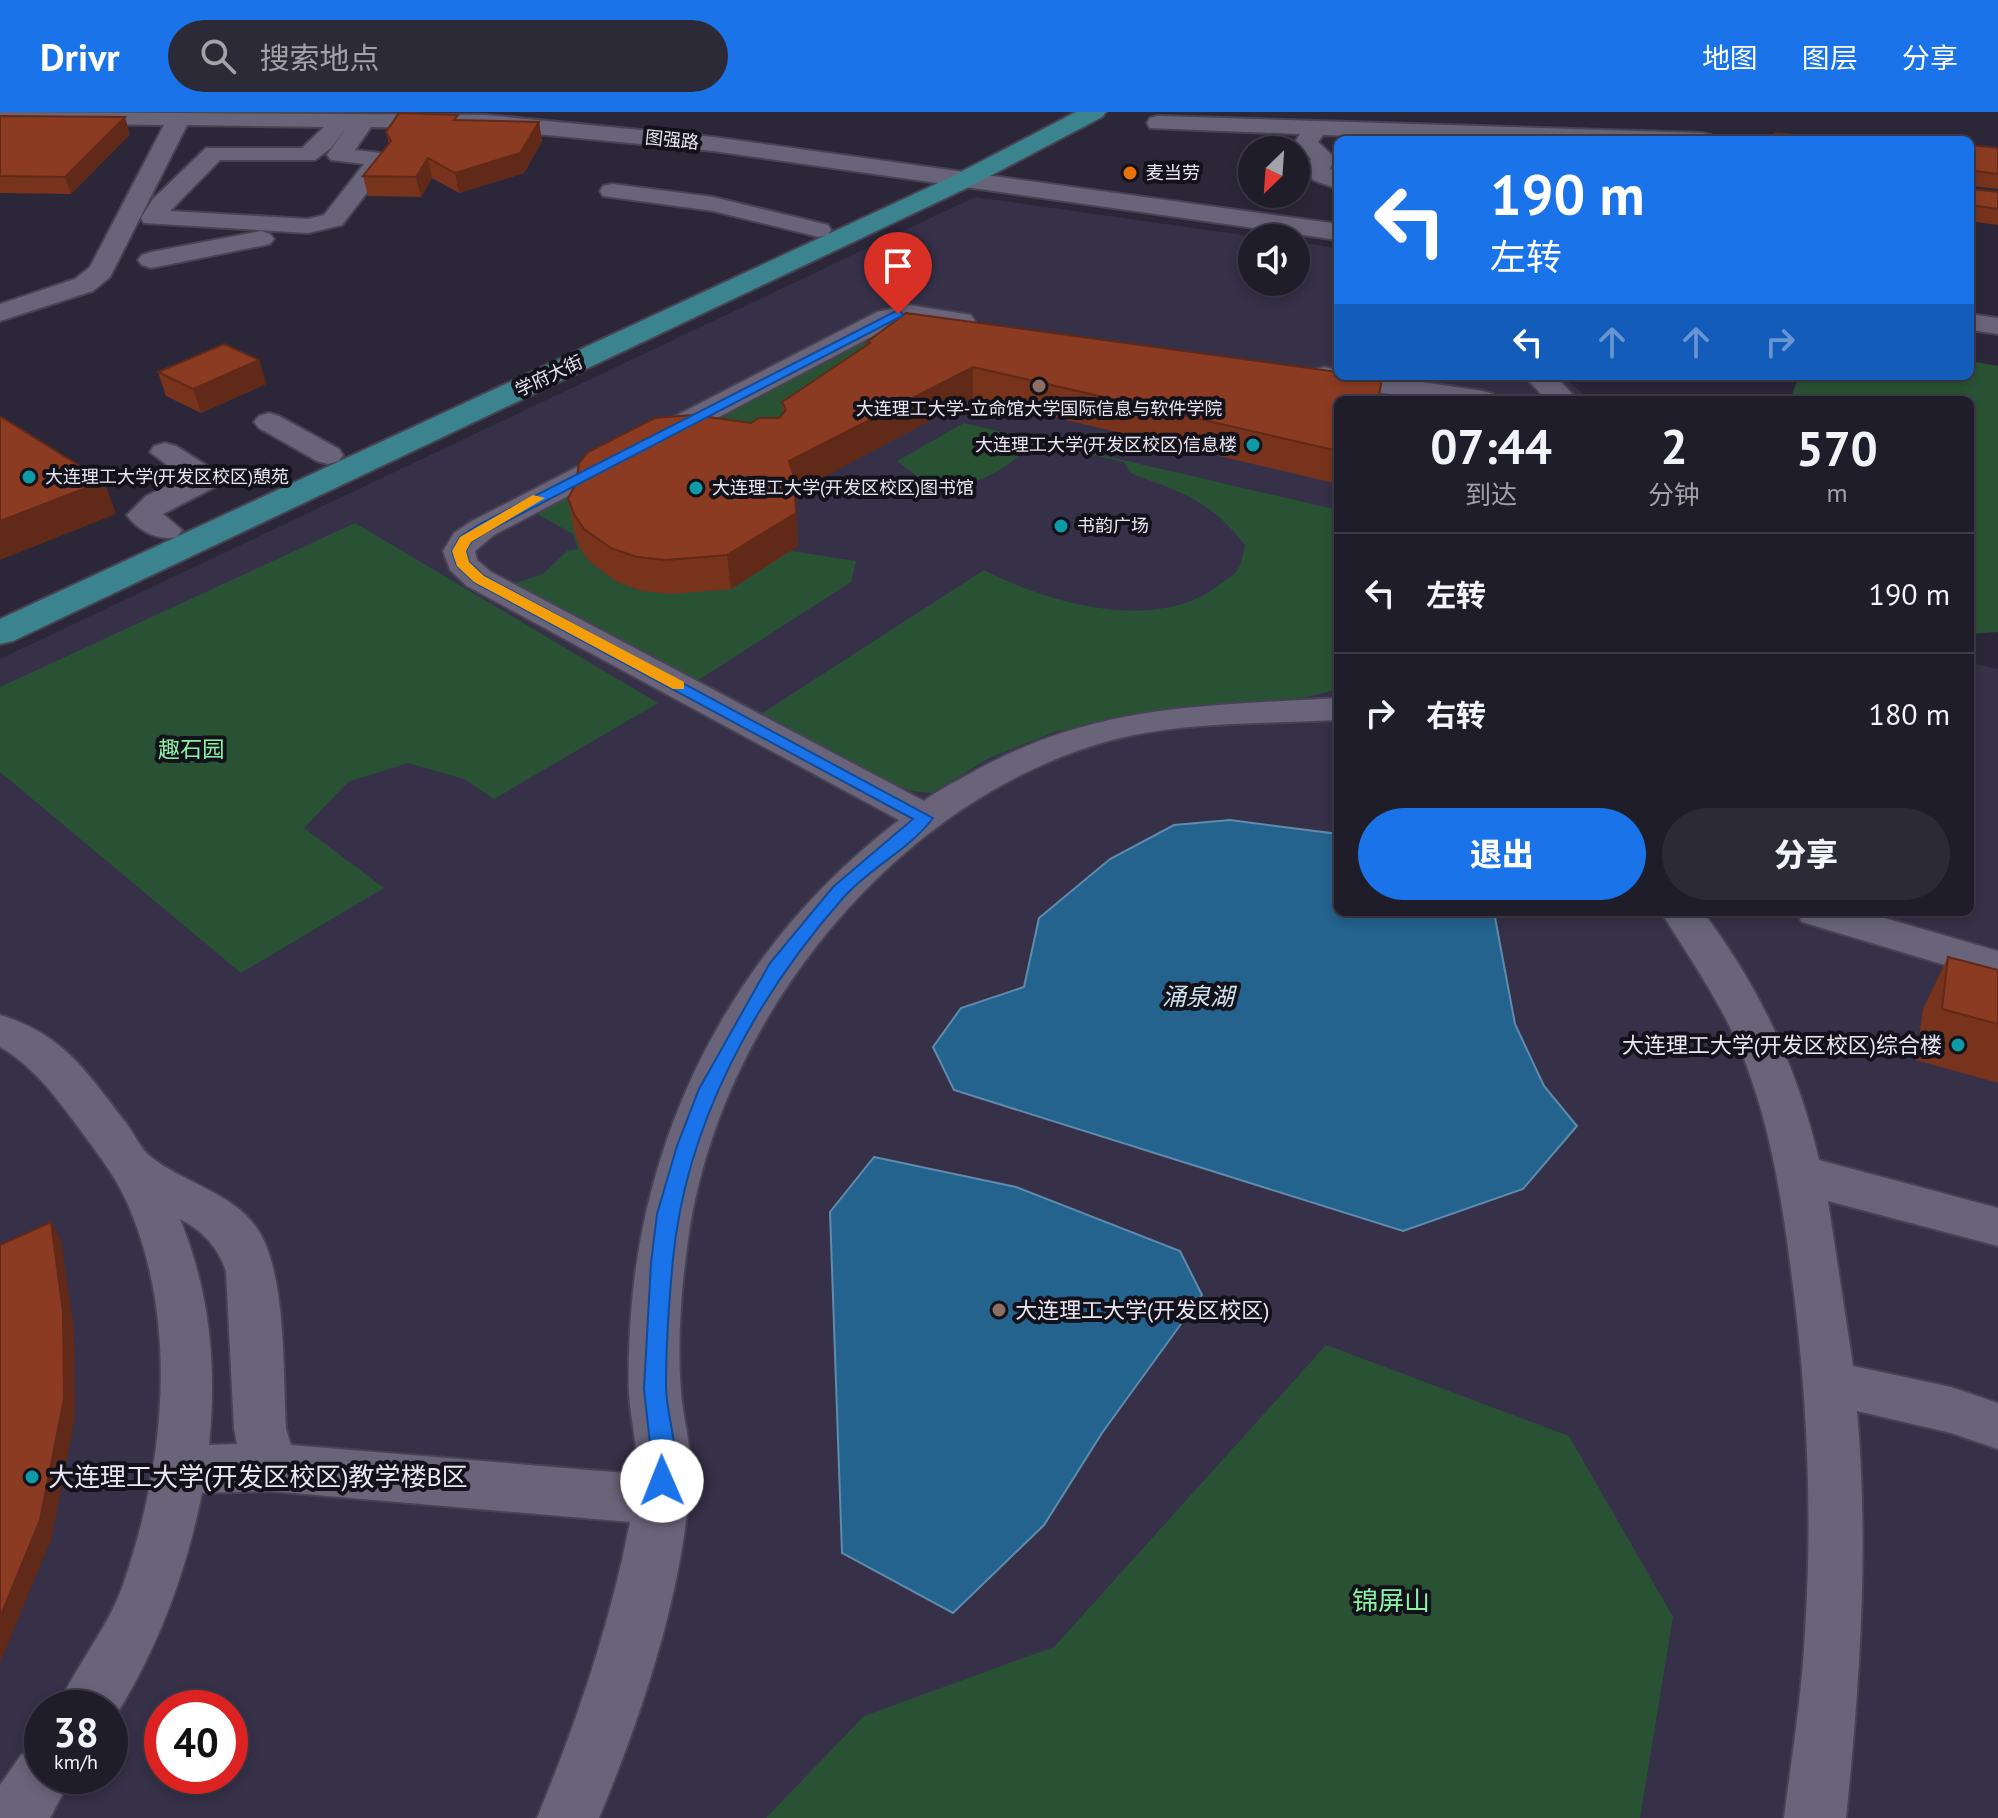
<!DOCTYPE html>
<html lang="zh">
<head>
<meta charset="utf-8">
<style>
	body { margin:0; font-family:"PT Sans","Noto Sans SC",sans-serif; background:#2d2a37; color:#f1f3f6; height:100vh; display:flex; flex-direction:column; font-size:30px; white-space:nowrap }
	* { box-sizing:border-box; margin:0 }
	p { font-size:26px; color:#a2a2a9 }
	.icon { flex:none; width:44px; height:44px; fill:none; stroke:currentColor; stroke-width:2; stroke-linecap:round; stroke-linejoin:round }
	.map { position:relative; flex:1; overflow:hidden }
	.drawer { position:absolute; left:1334px; top:284px; width:640px; height:520px; display:flex; flex-direction:column; background:#201d2b; border-radius:12px; box-shadow:0 4px 12px #0003,0 0 0 2px #3d3b47 }
	.drawer>* { flex:none }
	.top-card { position:absolute; left:1334px; top:24px; width:640px; height:244px; border-radius:12px; box-shadow:0 4px 12px #0003,0 0 0 2px #3d3b47; background:#1a73e8; color:#fff; overflow:hidden }
	.needle { width:52px; rotate:205deg }
	.tools { position:absolute; left:1238px; top:24px; display:grid; gap:16px }
	.tools a { display:grid; place-items:center; width:72px; height:72px; border-radius:50%; background:#201d2b; box-shadow:0 4px 12px #0003,0 0 0 2px #3d3b47; font-size:40px }
	.speed { position:absolute; left:24px; top:1578px; display:flex; gap:16px; font-size:40px; font-weight:700; text-align:center }
	.speed>* { display:grid; place-content:center; width:104px; height:104px; border-radius:50%; background:#201d2b; box-shadow:0 4px 12px #0003,0 0 0 2px #3d3b47; line-height:1 }
	.speed small { font-size:20px; font-weight:400 }
	.speed .limit { border:12px solid #d22; background:#fff; color:#111 }
	.pin { position:absolute; display:grid; place-items:center; width:68px; height:68px; color:#fff; margin:-82px -34px; border-radius:50% 50% 50% 0; rotate:-45deg; box-shadow:0 0 8px #0007 }
	.pin .icon { rotate:45deg }
	.me { position:absolute; width:88px; margin:-44px; rotate:359deg; stroke-linejoin:round; filter:drop-shadow(0 0 6px #0008) }
	.turn { display:flex; align-items:center; gap:28px; height:168px; padding:0 24px; font-size:36px }
	.turn .icon { width:104px; height:104px; stroke-width:2.5 }
	.turn b { display:block; font-size:56px; line-height:68px }
	.lanes { display:flex; align-items:center; height:76px; padding:0 24px; background:#0003; justify-content:center; gap:40px; direction:ltr }
	.lanes .off { opacity:.35 }
	.eta { display:flex; justify-content:space-evenly; align-items:center; height:136px; text-align:center }
	.eta b { font-size:48px; font-weight:800; line-height:56px }
	.cta { display:flex; gap:16px; margin-top:auto; padding:16px 24px }
	.cta a { flex:1; height:92px; border-radius:48px; background:#1a73e8; color:#fff; font-size:32px; font-weight:800; line-height:92px; text-align:center }
	.cta a+a { background:#2d2a37; color:#f1f3f6 }
	ul { padding:0; list-style:none }
	li { display:flex; align-items:center; gap:24px; height:120px; padding:0 24px; border-top:2px solid #3d3b47 }
	li div { flex:1 }
	li b { display:block; font-size:30px }
	li em { font-style:normal }
	header { display:flex; align-items:center; gap:48px; box-sizing:border-box; height:112px; padding:0 40px; background:#1a73e8; color:#fff }
	header strong { font-size:38px }
	nav { display:flex; gap:44px; margin-inline-start:auto; font-size:28px }
	.search { width:560px; height:72px; background:#2d2a37; display:flex; align-items:center; gap:20px; box-sizing:border-box; padding:0 28px; border-radius:44px; color:#a2a2a9; font-size:30px }
	.map>svg:first-child { display:block }
	.built { fill:#363048; fill-rule:evenodd }
	.green { fill:#295234 }
	.water { fill:#24638d; stroke:#5f8bac; stroke-width:2 }
	.lines { fill:none; stroke-linecap:round; stroke-linejoin:round }
	.minor-casing { stroke:#474353; stroke-width:4 }
	.major-casing { stroke:#474353; stroke-width:4 }
	.minor { fill:#696479; fill-rule:evenodd }
	.major { fill:#3b838f; fill-rule:evenodd }
	.wall { fill:#78331d }
	.shaded-wall { fill:#612918 }
	.building { fill:#8b3b22; stroke:#612918; stroke-width:2 }
	.route { fill:#1a73e8; stroke:#114b97; stroke-width:2 }
	.slow { fill:#f59e0b }
	.food-dot { fill:#e8710a; stroke:#131119; stroke-width:3 }
	.education-dot { fill:#8d6e63; stroke:#131119; stroke-width:3 }
	.culture-dot { fill:#0f9aa8; stroke:#131119; stroke-width:3 }
	.labels { text-anchor:middle; stroke-width:8; stroke-linejoin:round; paint-order:stroke }
	.far-street-label { font-size:18px; fill:#eae7f4; stroke:#131119 }
	.far-poi-label { font-size:18px; fill:#eae7f4; stroke:#131119; text-anchor:start }
	.park-label { font-size:22px; fill:#8bf3a6; stroke:#131119 }
	.poi-label { font-size:22px; fill:#eae7f4; stroke:#131119; text-anchor:end }
	.water-label { font-size:24px; font-style:italic; fill:#cfe3f2; stroke:#131119 }
	.near-poi-label { font-size:26px; fill:#eae7f4; stroke:#131119; text-anchor:start }
	.near-park-label { font-size:26px; fill:#8bf3a6; stroke:#131119 }
</style>
</head>
<body>
<header>
<strong>Drivr</strong>
<div class="search"><svg class="icon" aria-label="search" viewBox="0 0 24 24"><circle cx="10" cy="10" r="6"/><path d="M15 15l6 6"/></svg>搜索地点</div>
<nav><a>地图</a><a>图层</a><a>分享</a></nav>
</header>
<div class="map">
<svg width="1998" height="1706" viewBox="0 0 1998 1706">
	<rect width="100%" height="100%" fill="#2b2739"/>
	<path class="built" d="M 975,85 L 1264,126 L 1252,126 L 1252,170 L 1296,170 L 1296,130 L 1338,136 L 1338,264 L 1562,264 L 1591,288 L 1338,288 L 1338,800 L 1970,800 L 1970,551 L 1998,557 L 1998,1706 L 0,1706 L 0,547 ZM 42,1596 L 110,1596 L 110,1664 L 42,1664 ZM 162,1596 L 230,1596 L 230,1664 L 162,1664 Z"/>
	<path class="green" d="M 855,227 L 897,237 L 771,329 L 718,303 Z
		M 1970,249 L 1998,254 L 1998,520 L 1970,522 L 1970,288 L 1790,288 L 1799,264 L 1970,264 Z
		M 964,311 L 1338,398 L 1338,577 L 1307,585 L 1184,596 L 1057,619 L 989,646 L 932,681 L 884,676 L 753,607 L 984,458 C 1048,491 1156,522 1219,473 C 1225,468 1235,463 1238,457 C 1242,451 1243,440 1245,433 C 1210,388 1181,380 1130,361 L 1124,350 L 1029,328 C 1017,358 965,377 935,378 L 897,349 Z
		M 607,356 L 574,419 L 580,436 L 590,450 L 617,470 L 642,479 L 791,439 L 856,449 L 851,470 L 686,576 L 509,473 L 543,462 L 567,439 L 578,437 L 573,422 L 533,400 Z
		M 355,411 L 658,591 L 494,687 L 464,667 L 408,651 L 348,670 L 304,716 L 384,776 L 241,861 L 0,660 L 0,575 Z
		M 1326,1233 L 1569,1324 L 1673,1505 L 1640,1706 L 766,1706 L 864,1604 L 1054,1535 Z"/>
	<path class="water" d="M 1230,708 L 1338,722 L 1338,800 L 1494,800 L 1515,912 L 1544,974 L 1577,1014 L 1523,1077 L 1403,1119 L 954,978 L 933,935 L 961,896 L 1024,875 L 1039,806 L 1110,747 L 1174,713 Z
		M 874,1045 L 1016,1075 L 1180,1139 L 1202,1183 L 1102,1321 L 1044,1413 L 953,1501 L 842,1441 L 830,1100 Z"/>
	<g class="lines">
		<g class="minor-casing">
			<path id="minor" d="M 0,0 L 486,3 L 713,25 L 1338,112 L 1338,128 L 713,39 L 486,17 L 371,15 L 355,38 L 389,42 L 393,47 L 342,113 L 308,121 L 144,111 L 141,106 L 153,87 L 206,36 L 302,36 L 324,15 L 187,13 L 110,165 L 93,179 L 0,209 L 0,192 L 75,167 L 90,155 L 164,13 L 0,11 ZM 347,15 L 327,43 L 331,48 L 364,52 L 324,103 L 308,107 L 170,99 L 220,48 L 315,48 L 331,36 Z
				M 1158,4 L 1703,21 L 1711,23 L 1714,28 L 1484,28 L 1323,23 L 1318,30 L 1335,46 L 1330,57 L 1338,61 L 1338,77 L 1313,68 L 1306,57 L 1311,47 L 1294,31 L 1300,22 L 1150,16 L 1147,11 L 1150,6 Z
				M 612,72 L 713,85 L 828,113 L 831,118 L 828,123 L 819,125 L 713,99 L 603,84 L 600,79 L 603,74 Z
				M 261,119 L 270,122 L 274,127 L 270,132 L 151,156 L 142,153 L 138,148 L 142,143 L 151,140 Z
				M 909,193 L 971,203 L 975,209 L 971,215 C 946,221 921,206 896,212 L 494,423 L 475,439 L 477,448 L 491,460 L 924,689 C 938,678 955,670 971,661 C 1093,592 1203,594 1338,586 L 1338,608 C 1263,612 1185,609 1112,628 C 894,687 718,909 688,1128 C 681,1178 677,1230 681,1280 C 683,1308 692,1334 690,1363 C 685,1475 642,1603 599,1706 L 537,1706 C 577,1609 610,1513 630,1410 L 270,1379 L 202,1381 C 185,1466 156,1541 110,1613 L 110,1596 L 57,1596 C 76,1553 107,1518 123,1473 C 165,1351 180,1209 126,1088 C 113,1060 94,1037 76,1012 C 55,984 32,953 0,935 L 0,903 C 64,922 87,961 126,1011 C 134,1021 141,1038 151,1045 C 189,1075 244,1082 265,1131 C 286,1181 283,1262 286,1317 L 291,1333 L 637,1362 C 638,1335 631,1310 629,1283 C 628,1261 629,1239 630,1217 C 641,1014 738,831 899,708 L 467,474 L 450,458 L 443,439 L 454,421 L 472,409 L 877,200 ZM 180,1107 C 204,1120 217,1134 226,1159 L 234,1317 L 237,1332 L 209,1333 C 217,1255 210,1180 180,1107 Z
				M 1970,202 L 1998,206 L 1998,222 L 1970,218 Z
				M 1324,255 L 1338,258 L 1338,264 L 1381,264 L 1483,279 L 1493,282 L 1497,288 L 1426,288 L 1314,270 L 1310,264 L 1314,258 Z
				M 1524,264 L 1555,264 L 1578,288 L 1547,288 Z
				M 269,301 L 279,304 L 339,337 L 343,343 L 339,349 L 328,352 L 317,349 L 259,316 L 254,310 L 259,304 Z
				M 165,331 L 176,334 L 217,360 L 221,367 L 217,374 L 163,402 L 182,418 L 177,425 C 158,429 138,419 127,403 L 146,384 L 184,366 L 150,340 L 154,334 Z
				M 1661,800 L 1703,800 C 1759,874 1798,957 1819,1048 L 1998,1096 L 1998,1134 L 1828,1089 L 1853,1254 L 1951,1275 L 1998,1291 L 1998,1337 L 1951,1321 L 1857,1299 C 1869,1436 1860,1570 1846,1706 L 1784,1706 C 1792,1644 1802,1582 1805,1520 C 1813,1399 1807,1278 1791,1158 C 1782,1088 1771,1019 1746,952 C 1725,896 1692,850 1661,800 Z
				M 1796,800 L 1864,800 L 1998,839 L 1998,869 L 1802,810 Z
				M 42,1634 L 42,1664 L 72,1664 L 50,1706 L 0,1706 L 0,1673 L 21,1643 Z"/>
		</g>
		<g class="major-casing">
			<path id="major" d="M 1076,0 L 1106,0 L 1102,5 L 969,75 L 13,529 L 0,532 L 0,507 L 951,65 Z"/>
		</g>
		<use href="#minor" class="minor"/>
		<use href="#major" class="major"/>
	</g>
	<path class="wall" d="M 0,4 L 130,22 L 71,82 L 0,81 Z
		M 459,8 L 539,10 L 542,29 L 524,61 L 459,81 L 432,66 L 421,85 L 368,84 L 363,64 L 389,32 L 386,20 Z
		M 1970,33 L 1998,36 L 1998,77 L 1973,74 L 1973,77 L 1998,80 L 1998,113 L 1970,109 Z
		M 867,230 L 1338,288 L 1338,372 L 973,286 L 795,380 L 798,434 L 731,477 L 671,482 L 642,479 L 617,470 L 590,450 L 580,436 L 574,419 L 568,386 L 751,311 L 779,306 L 783,301 L 782,290 L 867,234 Z
		M 259,248 L 266,272 L 201,301 L 166,284 L 158,260 Z
		M 1948,845 L 1998,858 L 1998,971 L 1916,948 L 1923,897 Z"/>
	<path class="shaded-wall" d="M 125,5 L 130,22 L 71,82 L 65,65 Z
		M 539,10 L 542,29 L 524,61 L 459,81 L 455,61 Z
		M 428,46 L 432,66 L 421,85 L 416,65 Z
		M 259,248 L 266,272 L 201,301 L 193,277 Z
		M 973,255 L 973,286 L 795,380 L 798,434 L 731,477 L 727,443 L 789,349 Z
		M 104,369 L 116,402 L 0,448 L 0,409 Z
		M 51,1110 L 61,1128 L 74,1218 L 75,1305 L 52,1425 L 0,1551 L 0,1505 Z"/>
	<path class="building" d="M 399,1 L 458,3 L 454,8 L 539,10 L 520,41 L 455,61 L 428,46 L 416,65 L 363,64 L 391,29 L 386,20 Z
		M 0,4 L 125,5 L 65,65 L 0,64 Z
		M 1775,21 L 1842,28 L 1774,28 Z
		M 1970,33 L 1998,36 L 1998,62 L 1973,59 L 1973,77 L 1998,80 L 1998,97 L 1970,93 Z
		M 906,201 L 1338,260 L 1338,264 L 1365,264 L 1382,266 L 1378,288 L 1338,288 L 1338,339 L 973,255 L 789,349 L 794,365 L 796,401 L 727,443 L 666,448 L 637,445 L 611,436 L 584,417 L 574,402 L 568,386 L 576,372 L 579,351 L 588,340 L 655,306 L 694,303 L 751,311 L 759,306 L 779,306 L 786,298 L 782,290 L 870,231 L 867,230 Z
		M 224,232 L 259,248 L 193,277 L 158,260 Z
		M 0,304 L 104,369 L 0,409 Z
		M 1948,845 L 1998,858 L 1998,912 L 1942,897 Z
		M 51,1110 L 63,1200 L 64,1287 L 40,1408 L 0,1505 L 0,1133 Z"/>
	<path class="route" d="M 898,198 L 903,202 L 902,204 L 488,419 L 471,430 L 466,439 L 469,450 L 484,464 L 933,706 C 909,738 869,756 843,786 C 754,887 686,1013 673,1147 C 669,1189 666,1233 666,1274 C 666,1307 684,1345 670,1376 L 662,1379 L 654,1376 L 650,1369 L 652,1350 L 644,1277 L 651,1151 L 657,1102 L 677,1034 L 699,977 L 770,851 L 833,775 L 913,707 L 474,470 L 457,454 L 452,439 L 460,425 L 478,413 Z"/>
	<path class="slow" d="M 533,383 L 545,386 L 471,430 L 466,439 L 469,450 L 484,464 L 684,570 L 684,577 L 673,577 L 474,470 L 457,454 L 452,439 L 460,425 Z"/>
	<circle class="food-dot" cx="1130" cy="61" r="8"/>
	<g class="education-dot">
		<circle cx="1039" cy="274" r="8"/>
		<circle cx="999" cy="1198" r="8"/>
	</g>
	<g class="culture-dot">
		<circle cx="1253" cy="333" r="8"/>
		<circle cx="29" cy="365" r="8"/>
		<circle cx="696" cy="376" r="8"/>
		<circle cx="1061" cy="414" r="8"/>
		<circle cx="1958" cy="933" r="8"/>
		<circle cx="32" cy="1365" r="8"/>
	</g>
	<g class="labels">
		<g class="far-street-label">
			<text transform="translate(672 28) rotate(6)" y="6">图强路</text>
			<text transform="translate(549 264) rotate(-25)" y="6">学府大街</text>
		</g>
		<g class="far-poi-label">
			<text x="1146" y="67">麦当劳</text>
			<text x="1039" y="303" text-anchor="middle">大连理工大学-立命馆大学国际信息与软件学院</text>
			<text x="1237" y="339" text-anchor="end">大连理工大学(开发区校区)信息楼</text>
			<text x="45" y="371">大连理工大学(开发区校区)憩苑</text>
			<text x="712" y="382">大连理工大学(开发区校区)图书馆</text>
			<text x="1077" y="420">书韵广场</text>
		</g>
		<g class="park-label">
			<text x="191" y="645">趣石园</text>
		</g>
		<g class="poi-label">
			<text x="1942" y="941">大连理工大学(开发区校区)综合楼</text>
			<text x="1015" y="1206" text-anchor="start">大连理工大学(开发区校区)</text>
		</g>
		<g class="water-label">
			<text x="1198" y="893">涌泉湖</text>
		</g>
		<g class="near-poi-label">
			<text x="48" y="1374">大连理工大学(开发区校区)教学楼B区</text>
		</g>
		<g class="near-park-label">
			<text x="1391" y="1498">锦屏山</text>
		</g>
	</g>
</svg>
<div class="tools">
<a><svg class="needle" viewBox="-14 -14 28 28"><path d="M0-13l5 13h-10z" fill="#e53935"/><path d="M0 13l5-13h-10z" fill="#a2a2a9"/></svg></a>
<a><svg class="icon" aria-label="sound" viewBox="0 0 24 24"><path d="M4 9h4l5-4v14l-5-4H4zM17 9q2 3 0 6"/></svg></a>
</div>
<div class="speed"><div>38<small>km/h</small></div><div class="limit">40</div></div>
<div class="pin" style="left:898px;top:202px;background:#d93025"><svg class="icon" aria-label="arrive" viewBox="0 0 24 24"><path d="M6 21V4h12l-3 4 3 4H6"/></svg></div>
<svg class="me" style="left:662px;top:1369px" viewBox="-20 -20 40 40"><circle r="19" fill="#fff"/><path d="M0-13L10 11 0 6-10 11z" fill="#1a73e8"/></svg>
<div class="top-card">
<div class="turn"><svg class="icon" aria-label="left" viewBox="0 0 24 24"><path d="M17 20v-9H6M10 6l-5 5 5 5"/></svg><div><b>190 m</b>左转</div></div>
<div class="lanes"><svg class="icon" aria-label="left" viewBox="0 0 24 24"><path d="M17 20v-9H6M10 6l-5 5 5 5"/></svg><svg class="icon off" aria-label="ahead" viewBox="0 0 24 24"><path d="M12 20V5M6 11l6-6 6 6"/></svg><svg class="icon off" aria-label="ahead" viewBox="0 0 24 24"><path d="M12 20V5M6 11l6-6 6 6"/></svg><svg class="icon off" aria-label="right" viewBox="0 0 24 24"><path d="M7 20v-9h11M14 6l5 5-5 5"/></svg></div>
</div>
<section class="drawer">
<div class="eta">
<div><b>07:44</b><p>到达</p></div>
<div><b>2</b><p>分钟</p></div>
<div><b>570</b><p>m</p></div>
</div>
<ul>
<li><svg class="icon" aria-label="left" viewBox="0 0 24 24"><path d="M17 20v-9H6M10 6l-5 5 5 5"/></svg><div><b>左转</b></div><em>190 m</em></li>
<li><svg class="icon" aria-label="right" viewBox="0 0 24 24"><path d="M7 20v-9h11M14 6l5 5-5 5"/></svg><div><b>右转</b></div><em>180 m</em></li>
</ul>
<div class="cta"><a>退出</a><a>分享</a></div>
</section>
</div>
</body>
</html>
